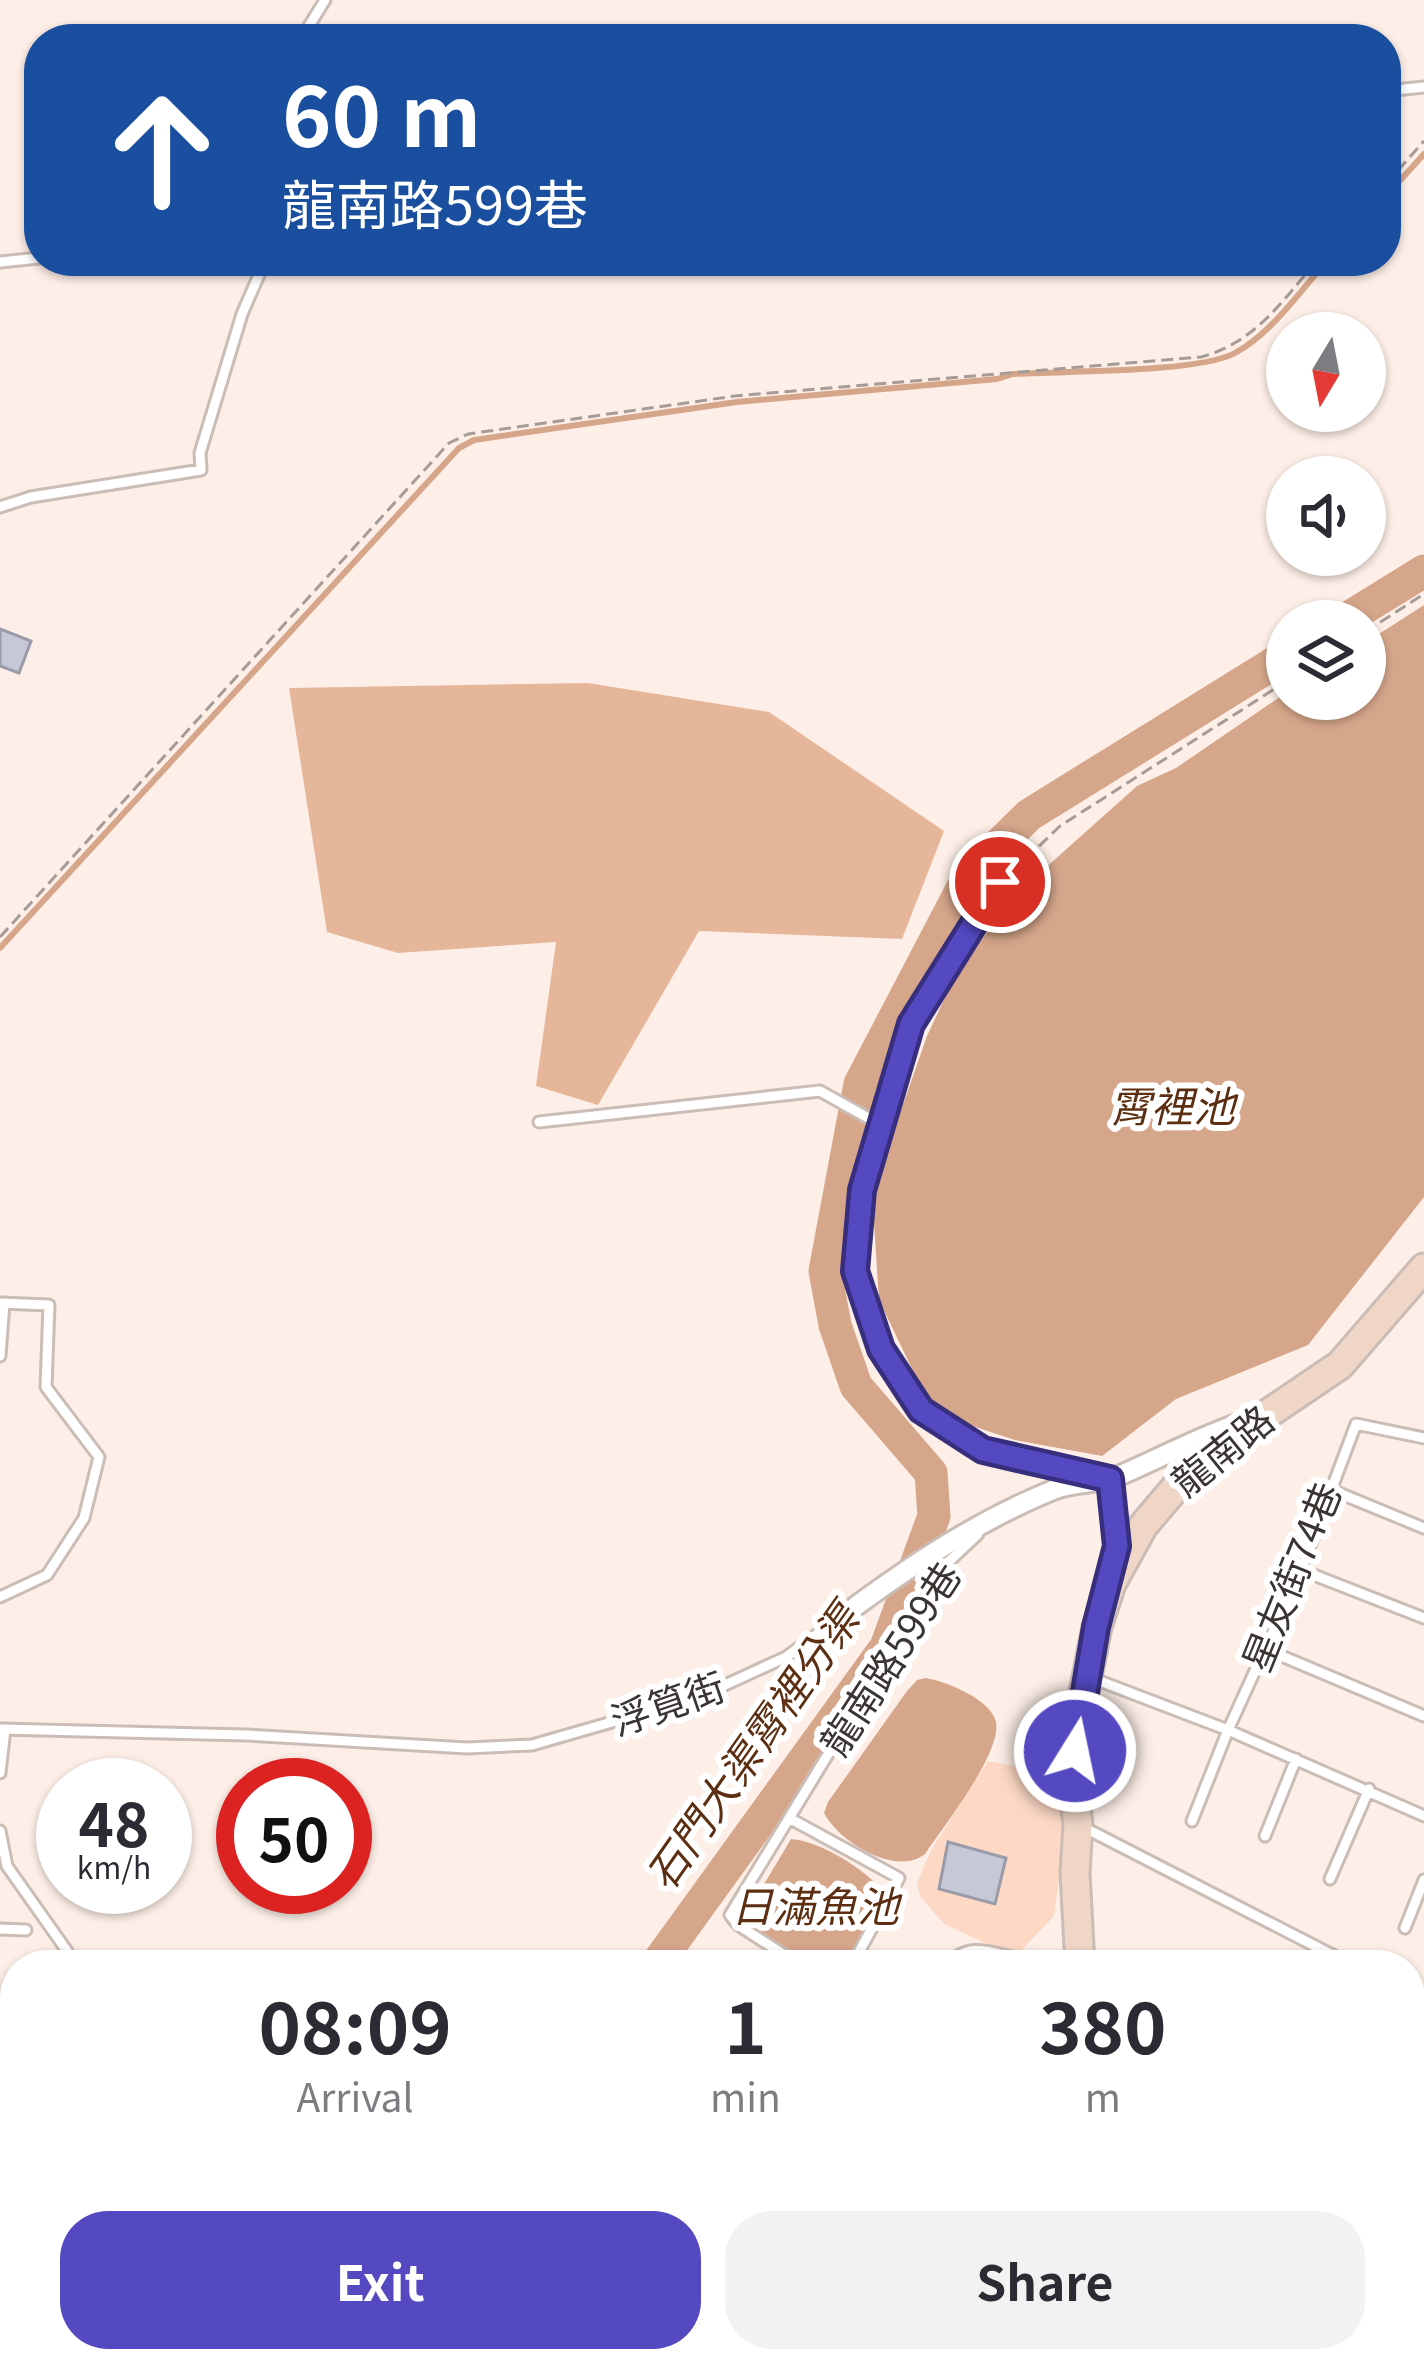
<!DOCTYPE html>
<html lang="en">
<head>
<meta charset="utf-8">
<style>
	body { margin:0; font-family:Georgia,"Noto Sans TC",serif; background:#f2f2f3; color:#2b2b33; height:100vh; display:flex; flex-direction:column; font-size:45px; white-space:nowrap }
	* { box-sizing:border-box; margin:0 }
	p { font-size:39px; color:#7c7c81 }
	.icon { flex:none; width:66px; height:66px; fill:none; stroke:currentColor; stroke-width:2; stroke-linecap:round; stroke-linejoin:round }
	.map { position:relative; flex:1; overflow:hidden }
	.drawer { position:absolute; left:0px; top:1950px; width:1425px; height:423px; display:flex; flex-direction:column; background:#fff; border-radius:48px 48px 0 0; box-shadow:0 3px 9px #0004 }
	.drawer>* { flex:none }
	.banner { position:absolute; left:24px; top:24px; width:1377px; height:252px; border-radius:48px; box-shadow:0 3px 9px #0004; background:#1a4fa0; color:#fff; overflow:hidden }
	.needle { width:78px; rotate:190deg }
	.buttons { position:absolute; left:1266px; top:312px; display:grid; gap:24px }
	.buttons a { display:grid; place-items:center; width:120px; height:120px; border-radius:50%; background:#fff; box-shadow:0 3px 9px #0004; font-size:60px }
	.speed { position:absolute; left:36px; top:1758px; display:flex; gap:24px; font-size:60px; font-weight:700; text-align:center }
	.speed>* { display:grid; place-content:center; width:156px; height:156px; border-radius:50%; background:#fff; box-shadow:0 3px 9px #0004; line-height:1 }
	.speed small { font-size:30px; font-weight:400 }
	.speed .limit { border:18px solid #d22; background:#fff; color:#111 }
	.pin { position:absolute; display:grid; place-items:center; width:102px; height:102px; color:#fff; margin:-51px; border:6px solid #fff; border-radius:50%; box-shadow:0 3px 12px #0007 }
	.me { position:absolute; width:132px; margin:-66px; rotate:10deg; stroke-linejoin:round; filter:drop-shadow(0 0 9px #0008) }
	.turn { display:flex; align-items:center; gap:42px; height:252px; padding:0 60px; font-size:54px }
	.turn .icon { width:156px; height:156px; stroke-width:2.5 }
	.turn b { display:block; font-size:84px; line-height:102px }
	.eta { display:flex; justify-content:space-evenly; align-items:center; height:204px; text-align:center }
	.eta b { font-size:72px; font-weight:700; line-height:84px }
	.button { display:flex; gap:24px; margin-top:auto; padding:24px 60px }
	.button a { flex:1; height:138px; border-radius:48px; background:#5449c1; color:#fff; font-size:48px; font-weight:700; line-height:138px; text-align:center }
	.button a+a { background:#f2f2f3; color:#2b2b33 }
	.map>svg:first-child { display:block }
	.green { fill:#fdd9c5 }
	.forest { fill:#e6b69a }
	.water { fill:#d6a68b }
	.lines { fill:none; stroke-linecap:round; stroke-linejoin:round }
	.stream { stroke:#d6a68b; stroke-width:6 }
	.river { stroke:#d6a68b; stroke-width:33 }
	.building { fill:#c7c8d6; stroke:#9a9ba8; stroke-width:3 }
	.service-casing { stroke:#cbbdb6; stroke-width:15 }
	.minor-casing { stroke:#cbbdb6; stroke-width:24 }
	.secondary-casing { stroke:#cbbdb6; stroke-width:33 }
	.path { stroke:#a69c97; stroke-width:3; stroke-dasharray:12 6; stroke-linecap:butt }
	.service { stroke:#fff; stroke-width:9 }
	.minor { stroke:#fff; stroke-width:18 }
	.secondary { stroke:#efd6c7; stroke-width:27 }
	.route-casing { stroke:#372f7d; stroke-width:30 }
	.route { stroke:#5449c1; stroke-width:21 }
	.labels { text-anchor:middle; stroke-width:12; stroke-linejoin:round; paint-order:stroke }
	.street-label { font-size:39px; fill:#3a3532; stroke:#fff }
	.water-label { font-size:42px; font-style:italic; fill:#5d2f12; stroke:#fff }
</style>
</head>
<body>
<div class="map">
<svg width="1424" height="2371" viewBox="0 0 1424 2371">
	<rect width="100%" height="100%" fill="#fdefe7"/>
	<path class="green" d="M 988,1761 L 1058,1775 L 1066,1827 L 1054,1916 L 1015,1957 L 944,1924 L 920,1896 L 917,1883 L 931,1850 Z"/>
	<path class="forest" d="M 588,683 L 769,712 L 944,831 L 902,939 L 699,931 L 598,1105 L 536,1086 L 556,942 L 398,953 L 327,932 L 289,688 Z"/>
	<path class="water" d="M 1424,605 L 1424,1197 L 1308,1345 L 1176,1399 L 1102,1456 L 1015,1440 L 954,1420 L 924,1394 L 879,1300 L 873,1207 L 884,1159 L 927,1036 L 954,978 L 991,927 L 1042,871 L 1137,786 L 1176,768 L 1287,692 L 1287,699 L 1365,699 L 1365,643 Z
		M 926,1678 C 947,1682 991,1699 996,1722 C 1002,1753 943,1827 925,1854 C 896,1877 839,1842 824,1813 L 828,1802 L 907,1691 L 917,1680 Z
		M 791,1839 C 820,1841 863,1868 882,1890 C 882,1904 877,1912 870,1924 C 846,1968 821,1974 779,1947 C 765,1937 755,1931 745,1916 Z"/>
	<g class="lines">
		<path class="stream" d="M 1386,196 L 1424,154
			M 0,948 L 459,448 L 474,440 L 737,402 L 997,379 L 1013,374 C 1061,371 1199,373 1235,353 C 1272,333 1300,291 1327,261"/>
		<path class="river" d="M 1343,621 L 1424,571
			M 656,1965 L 886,1647 L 934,1516 L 931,1473 L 856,1386 L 835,1325 L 825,1271 L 860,1084 L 971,872 L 1029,815 L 1287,655
			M 0,2224 L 15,2216"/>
	</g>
	<path class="building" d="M 0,629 L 31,641 L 19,673 L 0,666 Z
		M 948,1842 L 1006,1858 L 995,1904 L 939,1889 Z
		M 0,2009 L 10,2011 L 5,2041 L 0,2040 Z
		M 1414,2267 L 1424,2272 L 1424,2324 L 1410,2318 L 1410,2276 Z"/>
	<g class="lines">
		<g class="service-casing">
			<path id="service" d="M 301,39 L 325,0
				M 1386,91 L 1424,87
				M 0,262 L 39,258
				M 0,507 L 31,497 L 201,470 L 200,453 L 242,314 L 265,261
				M 1000,882 L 912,1024 L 862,1190 L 855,1272 L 881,1350 L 921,1410 L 983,1450 L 1093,1475
				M 539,1122 L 820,1091 L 870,1119 L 878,1129
				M 0,1303 L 49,1305 L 46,1387 L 99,1457 L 84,1518 L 47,1575 L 0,1597
				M 0,1356 L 4,1303
				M 1329,1489 L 1424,1528
				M 1301,1570 L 1424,1618
				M 1265,1649 L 1424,1716
				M 1089,1677 L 1228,1730 L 1424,1816
				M 0,1729 L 246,1735 L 467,1748 L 532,1745 L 699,1697 L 786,1657 L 856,1606
				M 0,1773 L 5,1729
				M 789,1818 L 899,1878 L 852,1965
				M 1192,1821 L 1228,1730 L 1301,1570 L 1356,1424 L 1424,1438
				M 1085,1828 L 1352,1965
				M 0,1831 L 7,1866 L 67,1951 L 71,1965
				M 1265,1836 L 1296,1759
				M 1330,1879 L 1369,1789
				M 1405,1928 L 1424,1880
				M 0,1929 L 26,1930
				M 800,1965 L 738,1925 L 730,1915 L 941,1569 L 978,1534
				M 948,1965 C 966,1943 988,1951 1012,1957 L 1018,1965
				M 1410,1994 L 1424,2001
				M 0,2183 L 15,2168
				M 1410,2241 L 1424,2213
				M 1389,2358 L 1424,2371
				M 842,2371 L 848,2358
				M 1331,2371 L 1336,2358"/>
		</g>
		<g class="minor-casing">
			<path id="minor" d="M 1110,1479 L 1117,1546 L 1113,1567
				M 856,1606 C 919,1560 980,1520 1053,1490 C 1074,1481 1097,1484 1116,1477 C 1159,1459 1198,1437 1243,1422"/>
		</g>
		<g class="secondary-casing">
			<path id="secondary" d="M 1080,1965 L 1075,1873 L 1078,1824 L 1072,1781 L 1078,1722 L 1097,1627 L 1111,1584 L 1143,1526 L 1198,1461 L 1340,1365 L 1424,1268
				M 1094,2358 L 1097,2371"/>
		</g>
		<path class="path" d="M 1386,184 L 1424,141
			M 1365,632 L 1424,594
			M 1013,871 L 1060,826 L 1287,681
			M 0,937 L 449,443 L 468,434 L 735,396 L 1201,357 C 1256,342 1281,302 1317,261"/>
		<use href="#service" class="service"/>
		<use href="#minor" class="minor"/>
		<use href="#secondary" class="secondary"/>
	</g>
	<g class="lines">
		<g class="route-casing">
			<path id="route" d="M 1000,882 L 911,1024 L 862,1190 L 855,1271 L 881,1349 L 921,1410 L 983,1450 L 1110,1479 L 1117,1546 L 1096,1627 L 1075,1751"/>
		</g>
		<use href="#route" class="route"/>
	</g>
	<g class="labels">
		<g class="street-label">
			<text transform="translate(1223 1451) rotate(-39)" y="14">龍南路</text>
			<text transform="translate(1292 1577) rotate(-68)" y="14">星友街74巷</text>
			<text transform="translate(891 1659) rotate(-57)" y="14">龍南路599巷</text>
			<text transform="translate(668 1704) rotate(-19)" y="14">浮筧街</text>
		</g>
		<g class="water-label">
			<text x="1172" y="1122">霄裡池</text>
			<text transform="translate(753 1747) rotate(-55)" y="15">石門大渠霄裡分渠</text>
			<text x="815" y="1922">日滿魚池</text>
		</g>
	</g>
</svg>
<div class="buttons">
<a><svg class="needle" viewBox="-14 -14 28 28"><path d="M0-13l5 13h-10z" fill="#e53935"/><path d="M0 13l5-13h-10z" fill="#7c7c81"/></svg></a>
<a><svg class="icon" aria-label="sound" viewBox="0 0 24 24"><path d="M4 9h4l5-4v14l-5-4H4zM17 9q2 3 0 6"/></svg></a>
<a><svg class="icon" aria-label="layers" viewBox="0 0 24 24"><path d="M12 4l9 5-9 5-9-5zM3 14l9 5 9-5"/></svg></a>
</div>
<div class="speed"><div>48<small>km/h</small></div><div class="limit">50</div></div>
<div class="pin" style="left:1000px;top:882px;background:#d93025"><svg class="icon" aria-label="arrive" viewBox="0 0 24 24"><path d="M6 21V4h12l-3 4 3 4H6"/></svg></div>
<svg class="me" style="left:1075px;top:1751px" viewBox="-20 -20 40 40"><circle r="17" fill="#5449c1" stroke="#fff" stroke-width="3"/><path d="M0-11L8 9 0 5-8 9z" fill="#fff"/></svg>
<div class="banner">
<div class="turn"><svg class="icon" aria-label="ahead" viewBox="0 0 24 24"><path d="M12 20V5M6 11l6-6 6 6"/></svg><div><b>60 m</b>龍南路599巷</div></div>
</div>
<section class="drawer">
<div class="eta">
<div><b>08:09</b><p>Arrival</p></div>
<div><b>1</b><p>min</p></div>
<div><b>380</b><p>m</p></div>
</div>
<div class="button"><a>Exit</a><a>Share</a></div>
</section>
</div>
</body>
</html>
